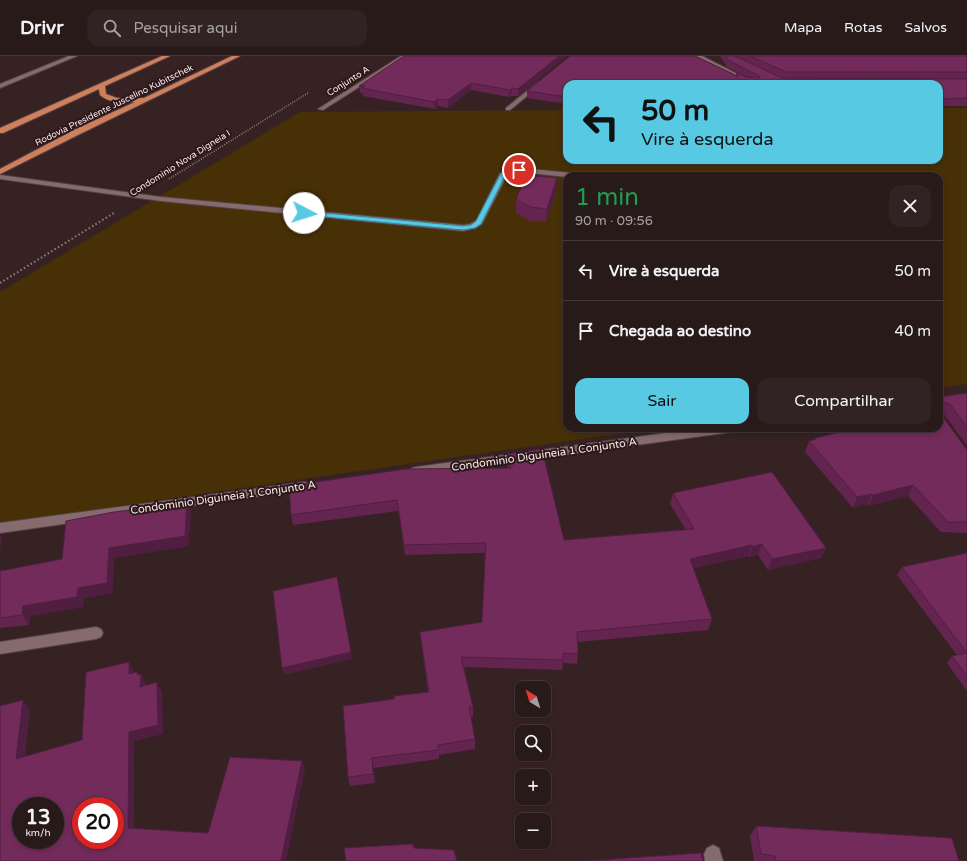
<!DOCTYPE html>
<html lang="pt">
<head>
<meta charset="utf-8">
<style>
	body { margin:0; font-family:"Varela Round",sans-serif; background:#312323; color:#f1f3f6; height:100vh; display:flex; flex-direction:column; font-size:15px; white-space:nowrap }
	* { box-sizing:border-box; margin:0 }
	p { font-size:13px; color:#a5a1a2 }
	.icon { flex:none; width:22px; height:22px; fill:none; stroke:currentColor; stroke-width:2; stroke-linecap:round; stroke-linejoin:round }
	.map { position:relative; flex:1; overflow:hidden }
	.drawer { position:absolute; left:563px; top:116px; width:380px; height:260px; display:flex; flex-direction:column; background:#291a1a; border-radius:12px; box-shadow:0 2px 6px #0003,0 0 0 1px #453839 }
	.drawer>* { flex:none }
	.banner { position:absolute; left:563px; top:24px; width:380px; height:84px; border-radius:12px; box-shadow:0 2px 6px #0003,0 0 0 1px #453839; background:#57c9e2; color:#111; overflow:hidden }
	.needle { width:26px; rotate:322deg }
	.fabs { position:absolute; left:515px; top:625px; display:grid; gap:8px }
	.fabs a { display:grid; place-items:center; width:36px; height:36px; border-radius:8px; background:#291a1a; box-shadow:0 2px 6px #0003,0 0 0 1px #453839; font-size:20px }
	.speed { position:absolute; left:12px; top:741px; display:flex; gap:8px; font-size:20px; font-weight:700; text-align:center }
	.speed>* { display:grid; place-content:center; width:52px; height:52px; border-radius:50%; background:#291a1a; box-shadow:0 2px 6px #0003,0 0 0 1px #453839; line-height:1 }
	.speed small { font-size:10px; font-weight:400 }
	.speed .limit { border:6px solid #d22; background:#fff; color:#111 }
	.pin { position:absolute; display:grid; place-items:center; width:34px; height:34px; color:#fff; margin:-17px; border:2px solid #fff; border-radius:50%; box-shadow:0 1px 4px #0007 }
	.me { position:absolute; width:44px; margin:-22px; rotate:95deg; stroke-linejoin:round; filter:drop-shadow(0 0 3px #0008) }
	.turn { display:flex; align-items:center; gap:14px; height:84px; padding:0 12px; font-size:18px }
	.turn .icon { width:52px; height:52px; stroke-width:2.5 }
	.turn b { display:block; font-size:28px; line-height:34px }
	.round { display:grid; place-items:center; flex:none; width:42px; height:42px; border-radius:12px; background:#312323 }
	.headline { display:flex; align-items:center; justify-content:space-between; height:68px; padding:0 12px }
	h1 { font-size:24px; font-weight:600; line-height:30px; color:#1e9e55 }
	.cta { display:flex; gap:8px; margin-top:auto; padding:8px 12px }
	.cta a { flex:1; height:46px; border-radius:12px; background:#57c9e2; color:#111; font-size:16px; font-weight:600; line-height:46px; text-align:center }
	.cta a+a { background:#312323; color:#f1f3f6 }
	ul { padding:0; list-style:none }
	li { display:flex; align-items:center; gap:12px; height:60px; padding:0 12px; border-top:1px solid #453839 }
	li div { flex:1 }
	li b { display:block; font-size:15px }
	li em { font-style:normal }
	header { display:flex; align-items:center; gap:24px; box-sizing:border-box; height:56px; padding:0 20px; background:#291a1a; border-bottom:1px solid #453839 }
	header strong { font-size:19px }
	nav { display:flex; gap:22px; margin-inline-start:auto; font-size:14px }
	.search { width:280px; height:36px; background:#312323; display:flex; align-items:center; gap:10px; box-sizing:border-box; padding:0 14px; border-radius:12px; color:#a5a1a2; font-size:15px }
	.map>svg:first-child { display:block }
	.green { fill:#473005 }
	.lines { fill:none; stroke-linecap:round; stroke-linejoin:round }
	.service-casing { stroke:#534043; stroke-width:2 }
	.minor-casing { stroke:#534043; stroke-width:2 }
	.tertiary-casing { stroke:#534043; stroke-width:2 }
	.trunk-casing { stroke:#534043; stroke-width:2 }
	.path-far1 { stroke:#938081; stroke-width:1.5; stroke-dasharray:1 1.5; stroke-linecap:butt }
	.path { stroke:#938081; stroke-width:2; stroke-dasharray:1.5 2.5; stroke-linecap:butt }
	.service { fill:#856b6d; fill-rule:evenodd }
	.minor { fill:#856b6d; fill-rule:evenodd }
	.tertiary { fill:#856b6d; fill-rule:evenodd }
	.trunk { fill:#ce7f5c; fill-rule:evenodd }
	.wall { fill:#63254f }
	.shaded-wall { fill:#501e40 }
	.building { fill:#732b5c; stroke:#501e40; fill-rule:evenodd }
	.route { fill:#57c9e2; stroke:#398393 }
	.labels { text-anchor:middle; stroke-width:4; stroke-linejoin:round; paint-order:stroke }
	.far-street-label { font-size:9px; fill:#fbebec; stroke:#2d181a }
	.street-label { font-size:11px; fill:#fbebec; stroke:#2d181a }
</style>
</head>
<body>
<header>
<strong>Drivr</strong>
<div class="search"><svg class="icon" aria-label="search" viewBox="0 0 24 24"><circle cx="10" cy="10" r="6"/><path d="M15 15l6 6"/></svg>Pesquisar aqui</div>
<nav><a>Mapa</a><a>Rotas</a><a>Salvos</a></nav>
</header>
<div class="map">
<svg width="967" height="805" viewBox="0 0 967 805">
	<rect width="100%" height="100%" fill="#372223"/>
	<path class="green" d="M 939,52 L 967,52 L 967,328 L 939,332 L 939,120 L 567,120 L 567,372 L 658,372 L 0,467 L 0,236 L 300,56 L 567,54 L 567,104 L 939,104 Z"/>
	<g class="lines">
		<g class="service-casing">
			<path id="service" d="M 519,112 L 583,118 L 587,120 L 567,121 L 519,116 L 506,121 L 482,168 L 476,172 L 463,175 L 161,145 L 157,143 L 161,141 L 463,169 L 470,168 L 476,165 L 500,117 Z"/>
		</g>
		<g class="minor-casing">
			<path id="minor" d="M 401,0 L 408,0 L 323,54 L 318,53 Z
				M 694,0 L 702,0 L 757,28 L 745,27 Z
				M 538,26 L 543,27 L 510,54 L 506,54 L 506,52 Z
				M 0,119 L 161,141 L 165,143 L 161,145 L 0,123 Z
				M 703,372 L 738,372 L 736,375 L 732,376 L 416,419 L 412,418 L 410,415 L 412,412 L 416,411 Z
				M 304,426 L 308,427 L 310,430 L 308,433 L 304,434 L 0,477 L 0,467 Z
				M 96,571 L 101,573 L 103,577 L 101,581 L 96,583 L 0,598 L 0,586 Z
				M 713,789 L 719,792 L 723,805 L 705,805 L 704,798 L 707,792 Z"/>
		</g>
		<g class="tertiary-casing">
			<path id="tertiary" d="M 69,0 L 77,0 L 0,32 L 0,28 Z"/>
		</g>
		<g class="trunk-casing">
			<path id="trunk" d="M 162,0 L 170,0 L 105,30 L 106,38 L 117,42 L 144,42 L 232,0 L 240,0 L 82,77 L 0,118 L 0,113 L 76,73 L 135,46 C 124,47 109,47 100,39 L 99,33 L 3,77 L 0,77 L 0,72 Z"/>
		</g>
		<path class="path-far1" d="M 169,123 L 308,37"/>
		<path class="path" d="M 0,227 L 114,157"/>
		<use href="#service" class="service"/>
		<use href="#minor" class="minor"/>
		<use href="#tertiary" class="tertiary"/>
		<use href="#trunk" class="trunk"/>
	</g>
	<path class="wall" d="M 567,0 L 518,40 L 511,40 L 509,41 L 471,34 L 448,52 L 438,50 L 435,53 L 363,40 L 363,37 L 360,37 L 359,30 Z
		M 570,0 L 695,0 L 736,19 L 736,16 L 746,21 L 747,21 L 727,11 L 720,0 L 967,0 L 967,50 L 939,50 L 939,28 L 567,28 L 567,48 L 527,42 L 527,35 Z
		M 556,136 L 546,166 L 530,165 L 516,157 L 516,143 Z
		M 967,337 L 967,390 L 944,358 L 943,358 L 943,361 L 967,394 L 967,477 L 941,476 L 908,440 L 868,450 L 867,448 L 853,452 L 805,396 L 809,385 L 814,384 L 815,382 L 939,372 L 939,341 Z
		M 507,398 L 564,484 L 686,474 L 670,448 L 673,437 L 826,492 L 821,502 L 768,514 L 758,499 L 749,501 L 748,500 L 693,512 L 712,563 L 708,574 L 578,586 L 578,598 L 577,608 L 563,607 L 562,614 L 464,611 L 473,651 L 473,661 L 471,661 L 475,683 L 475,693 L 439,699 L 439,703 L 374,712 L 375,727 L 350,730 L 348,721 L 394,643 L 428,636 L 421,586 L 420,576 L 482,566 L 485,497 L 405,499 L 398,455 L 293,469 L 291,459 L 508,412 L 507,409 Z
		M 187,447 L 191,457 L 188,490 L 114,502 L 112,537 L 84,542 L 83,551 L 30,560 L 29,569 L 0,572 L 0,515 L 62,503 Z
		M 967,497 L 967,635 L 947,607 L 952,600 L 957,599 L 897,519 L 902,511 Z
		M 756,770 L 959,805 L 754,805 L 750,780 Z"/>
	<path class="shaded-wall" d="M 559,0 L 567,0 L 518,40 L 518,33 Z
		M 740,23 L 739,28 L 718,28 Z
		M 471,27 L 471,34 L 448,52 L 448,44 Z
		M 512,32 L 511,40 L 509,41 L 510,34 Z
		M 438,43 L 438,50 L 435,53 L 434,46 Z
		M 557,122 L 556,136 L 546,166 L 547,153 Z
		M 913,429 L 908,440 L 868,450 L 873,439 Z
		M 872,438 L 867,448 L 853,452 L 857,441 Z
		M 187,447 L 191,457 L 188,490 L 114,502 L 112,537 L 84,542 L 83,551 L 30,560 L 29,569 L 22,559 L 23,550 L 109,492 Z
		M 0,479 L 2,483 L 0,497 Z
		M 762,488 L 758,499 L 749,501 L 752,491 Z
		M 752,489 L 748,500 L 687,514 L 690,503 Z
		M 826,492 L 821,502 L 768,514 L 772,503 Z
		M 337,521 L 352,603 L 284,619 L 282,612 Z
		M 129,606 L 134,616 L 134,628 L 129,618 Z
		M 137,616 L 141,622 L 141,618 L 146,628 L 145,640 L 140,631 L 138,619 Z
		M 157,626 L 162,636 L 163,678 L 134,685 L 134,781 L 128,772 L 129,676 Z
		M 23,644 L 30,654 L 24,712 L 16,703 Z
		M 372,702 L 374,712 L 375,727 L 373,718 Z
		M 302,705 L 305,714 L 286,805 L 281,804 Z"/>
	<path class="building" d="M 404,0 L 559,0 L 518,33 L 512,32 L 510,34 L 471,27 L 448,44 L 438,43 L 434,46 L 362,32 L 365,30 L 359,30 Z
		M 570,0 L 695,0 L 739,21 L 736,16 L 746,21 L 758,22 L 760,21 L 759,20 L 728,4 L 725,0 L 735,0 L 782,22 L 967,23 L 967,42 L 939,43 L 939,28 L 744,28 L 740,23 L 718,28 L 567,28 L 567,41 L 527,35 Z
		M 750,0 L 967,0 L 967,16 L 786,16 Z
		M 526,119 L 557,122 L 547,153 L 530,151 L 516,143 Z
		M 967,337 L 967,372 L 950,348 L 945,346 L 943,348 L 943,361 L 967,394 L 967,466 L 948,466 L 913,429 L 873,439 L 872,438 L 857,441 L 809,385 L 816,383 L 815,382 L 859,372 L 939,372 L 939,341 Z
		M 542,393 L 564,484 L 694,473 L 673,437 L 772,416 L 826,492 L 772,503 L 762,488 L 752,491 L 752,489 L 690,503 L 712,563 L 577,576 L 578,598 L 563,597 L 563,604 L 461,601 L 473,651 L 469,651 L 475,683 L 438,689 L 438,694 L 372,702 L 373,718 L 348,721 L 343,650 L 394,643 L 394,640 L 429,636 L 420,576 L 482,566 L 486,487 L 404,489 L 397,444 L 291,459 L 289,430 L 405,413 L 511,412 L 507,398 Z
		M 187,447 L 185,480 L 109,492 L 107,527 L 78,532 L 77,541 L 23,550 L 22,559 L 0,562 L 0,515 L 62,503 L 66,465 L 114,456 Z
		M 967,497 L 967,620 L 952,600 L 967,597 L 902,511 Z
		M 337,521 L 351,596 L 282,612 L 273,535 Z
		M 129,606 L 129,618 L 137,616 L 138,619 L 141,618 L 140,631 L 157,626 L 158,669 L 129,676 L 128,772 L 208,777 L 230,701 L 302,705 L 281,804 L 291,805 L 0,805 L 0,650 L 23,644 L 16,703 L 82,684 L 86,616 ZM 21,750 L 55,750 L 55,784 L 21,784 ZM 81,750 L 115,750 L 115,784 L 81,784 Z
		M 756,770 L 952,782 L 959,805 L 776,805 L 775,800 L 761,798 Z
		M 413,788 L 414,792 L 454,794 L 457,805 L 346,805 L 344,792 Z
		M 701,797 L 703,805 L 584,805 Z"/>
	<path class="route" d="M 519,112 L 522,114 L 521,115 L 505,120 L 481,168 L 475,172 L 463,174 L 304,159 L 301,157 L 304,155 L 463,170 L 471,169 L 476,165 L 501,117 Z"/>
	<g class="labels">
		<g class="far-street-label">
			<text transform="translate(348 25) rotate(-32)" y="3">Conjunto A</text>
			<text transform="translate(114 49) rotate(-26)" y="3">Rodovia Presidente Juscelino Kubitschek</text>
			<text transform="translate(180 107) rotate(-32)" y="3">Condominio Nova Digneia I</text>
		</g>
		<g class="street-label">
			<text transform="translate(544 398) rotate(-8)" y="4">Condominio Diguineia 1 Conjunto A</text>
			<text transform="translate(223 441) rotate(-8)" y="4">Condominio Diguineia 1 Conjunto A</text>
		</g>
	</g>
</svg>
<div class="fabs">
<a><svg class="needle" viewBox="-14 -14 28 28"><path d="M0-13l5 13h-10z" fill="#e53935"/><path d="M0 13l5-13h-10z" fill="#a5a1a2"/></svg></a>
<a><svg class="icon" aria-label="search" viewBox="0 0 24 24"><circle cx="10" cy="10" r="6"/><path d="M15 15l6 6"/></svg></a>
<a>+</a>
<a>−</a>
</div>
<div class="speed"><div>13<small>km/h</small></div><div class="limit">20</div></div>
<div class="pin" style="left:519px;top:114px;background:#d93025"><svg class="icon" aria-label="arrive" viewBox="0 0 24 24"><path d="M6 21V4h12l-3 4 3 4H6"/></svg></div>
<svg class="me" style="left:304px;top:157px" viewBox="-20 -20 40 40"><circle r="19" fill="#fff"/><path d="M0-13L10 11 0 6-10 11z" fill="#57c9e2"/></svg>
<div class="banner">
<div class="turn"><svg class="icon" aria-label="left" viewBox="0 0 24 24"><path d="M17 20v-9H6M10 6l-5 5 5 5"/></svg><div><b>50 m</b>Vire à esquerda</div></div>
</div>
<section class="drawer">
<div class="headline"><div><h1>1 min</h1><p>90 m · 09:56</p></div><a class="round"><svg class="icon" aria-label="close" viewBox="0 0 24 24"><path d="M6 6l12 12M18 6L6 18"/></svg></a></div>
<ul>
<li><svg class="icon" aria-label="left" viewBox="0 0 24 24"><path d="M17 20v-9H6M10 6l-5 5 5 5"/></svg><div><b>Vire à esquerda</b></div><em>50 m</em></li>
<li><svg class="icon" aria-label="arrive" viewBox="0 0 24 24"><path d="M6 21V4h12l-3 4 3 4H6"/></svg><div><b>Chegada ao destino</b></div><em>40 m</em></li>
</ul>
<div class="cta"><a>Sair</a><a>Compartilhar</a></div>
</section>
</div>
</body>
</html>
